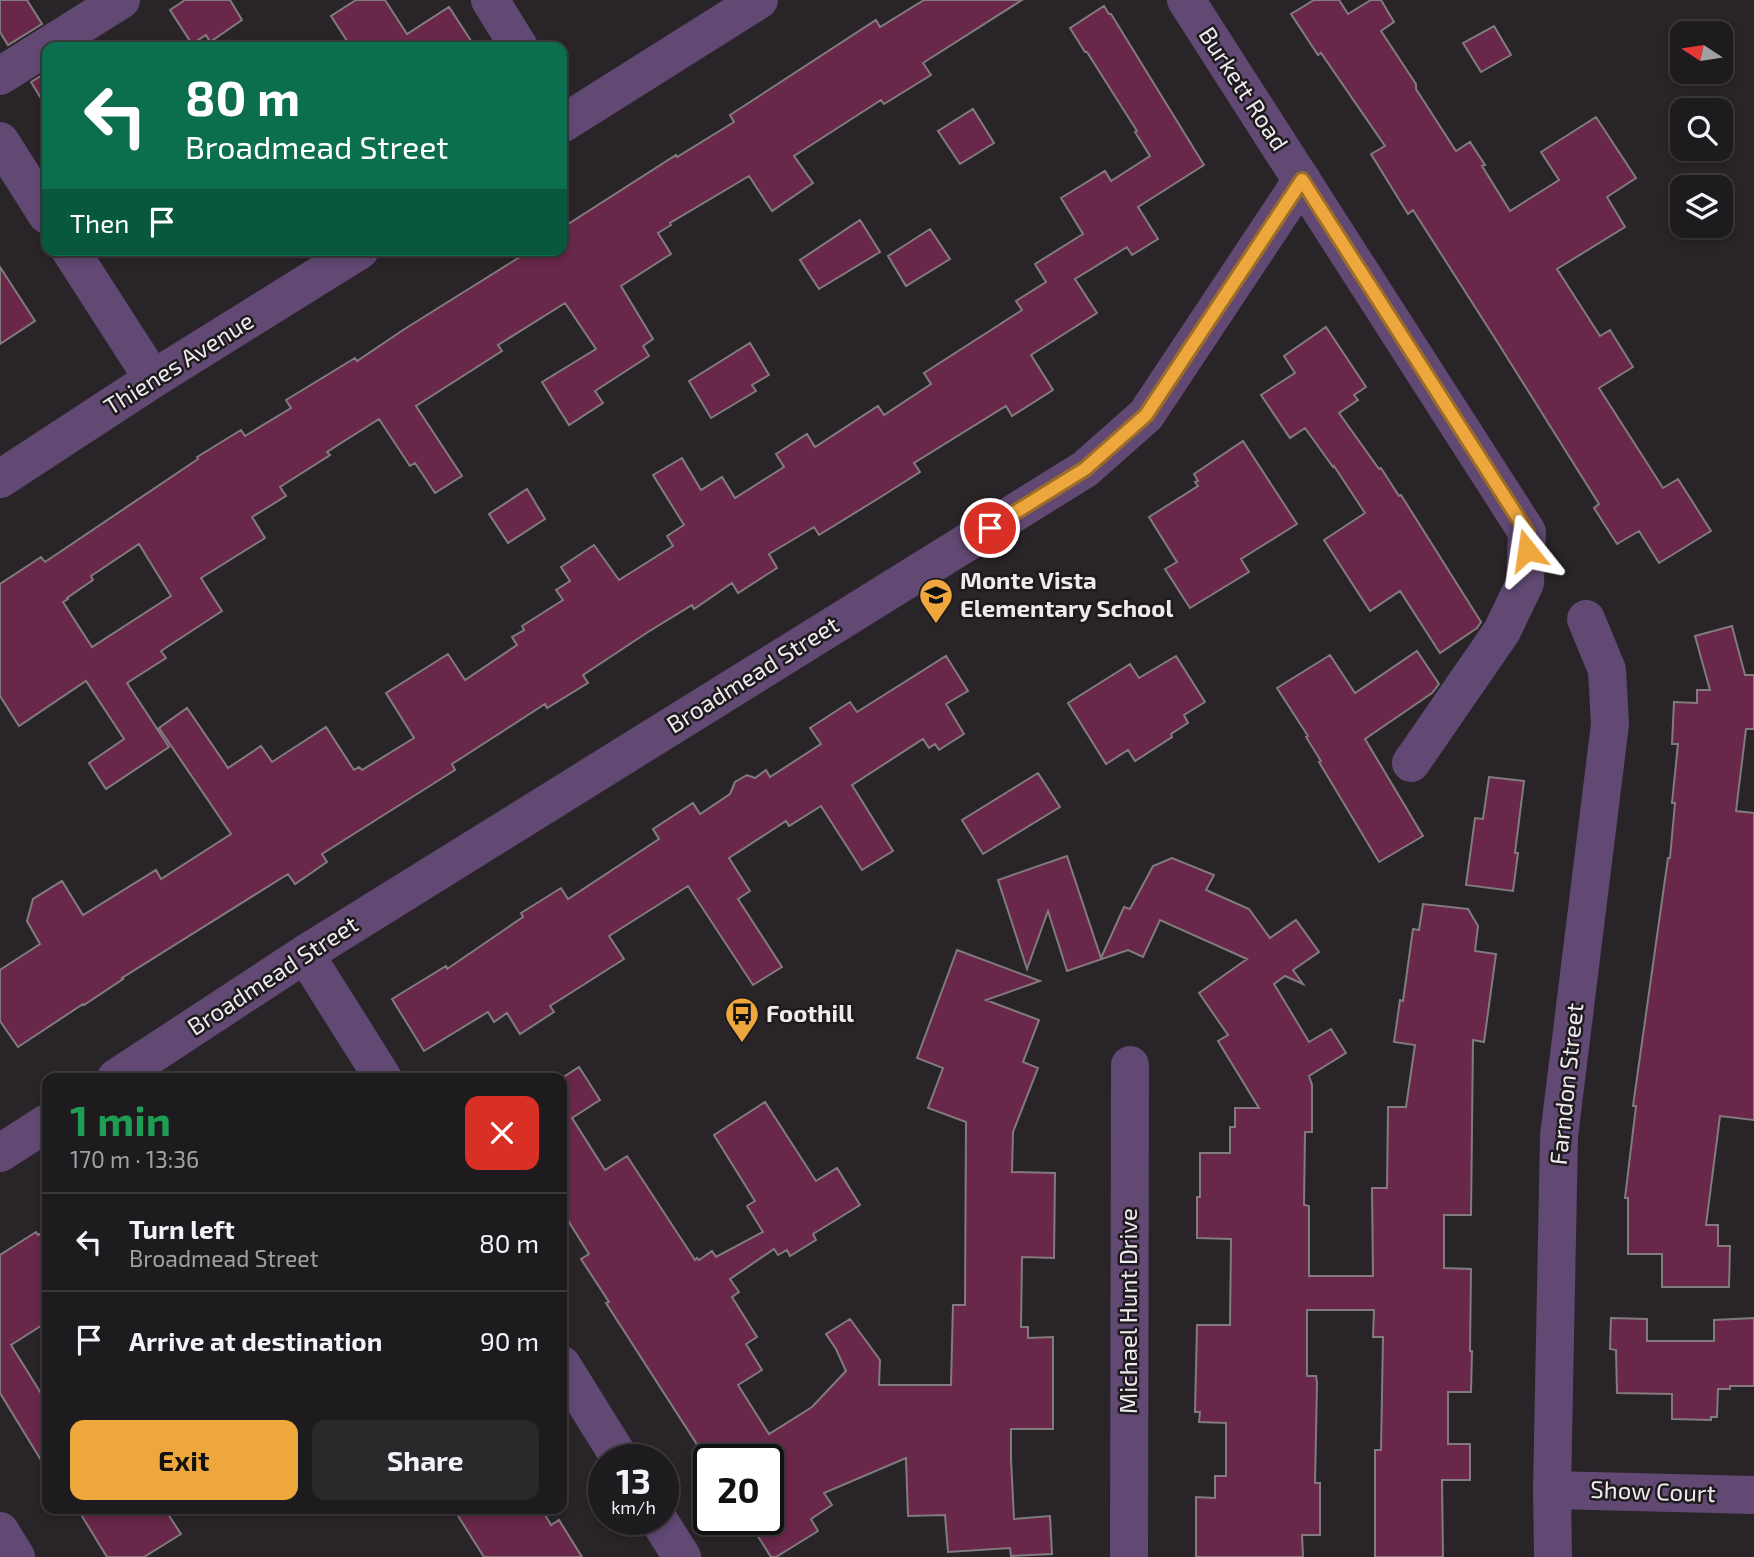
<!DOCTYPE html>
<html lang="en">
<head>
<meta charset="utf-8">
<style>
	body { margin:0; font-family:"Exo 2",sans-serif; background:#2b282b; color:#f1f3f6; height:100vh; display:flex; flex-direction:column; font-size:26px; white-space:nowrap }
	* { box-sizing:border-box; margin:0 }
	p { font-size:23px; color:#a1a1a4 }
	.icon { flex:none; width:38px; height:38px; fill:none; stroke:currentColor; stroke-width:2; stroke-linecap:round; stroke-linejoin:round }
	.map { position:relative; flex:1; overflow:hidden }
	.sheet { position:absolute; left:42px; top:1073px; width:525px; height:441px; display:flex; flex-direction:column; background:#1e1b1e; border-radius:14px; box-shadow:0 4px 10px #0003,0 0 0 2px #3c393c }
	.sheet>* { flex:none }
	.guide { position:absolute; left:42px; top:42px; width:525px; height:214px; border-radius:14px; box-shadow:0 4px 10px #0003,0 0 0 2px #3c393c; background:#0b6e4f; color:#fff; overflow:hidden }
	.needle { width:46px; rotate:282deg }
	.fabs { position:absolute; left:1670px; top:21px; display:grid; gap:14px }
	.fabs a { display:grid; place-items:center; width:63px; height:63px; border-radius:14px; background:#1e1b1e; box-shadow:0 4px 10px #0003,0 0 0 2px #3c393c; font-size:35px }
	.speed { position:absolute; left:588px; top:1444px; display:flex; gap:14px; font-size:35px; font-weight:700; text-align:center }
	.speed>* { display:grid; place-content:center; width:91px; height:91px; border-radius:50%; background:#1e1b1e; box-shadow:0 4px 10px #0003,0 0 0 2px #3c393c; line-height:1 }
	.speed small { font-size:18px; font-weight:400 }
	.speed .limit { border:4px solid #111; border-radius:10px; background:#fff; color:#111 }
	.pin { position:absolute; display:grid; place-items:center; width:60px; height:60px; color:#fff; margin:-30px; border:4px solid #fff; border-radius:50%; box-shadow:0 2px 7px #0007 }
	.me { position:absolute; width:77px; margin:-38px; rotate:345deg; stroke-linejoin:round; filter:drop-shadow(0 0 5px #0008) }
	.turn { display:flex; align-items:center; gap:24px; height:147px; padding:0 28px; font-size:32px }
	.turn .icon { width:91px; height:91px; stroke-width:2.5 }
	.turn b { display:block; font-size:49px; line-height:60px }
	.then { display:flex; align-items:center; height:66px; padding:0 28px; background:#0003; gap:14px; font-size:26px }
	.round { display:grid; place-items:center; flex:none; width:74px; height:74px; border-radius:14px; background:#2b282b }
	.overview { display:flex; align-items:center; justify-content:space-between; height:119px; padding:0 28px }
	h1 { font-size:42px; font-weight:700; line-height:52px; color:#1e9e55 }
	.primary-button { display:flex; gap:14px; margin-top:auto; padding:14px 28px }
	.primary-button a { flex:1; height:80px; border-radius:14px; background:#eea73d; color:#111; font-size:28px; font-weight:700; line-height:80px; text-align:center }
	.primary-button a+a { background:#2b282b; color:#f1f3f6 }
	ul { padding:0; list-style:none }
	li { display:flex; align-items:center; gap:21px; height:98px; padding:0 28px; border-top:2px solid #3c393c }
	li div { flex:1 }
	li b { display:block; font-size:26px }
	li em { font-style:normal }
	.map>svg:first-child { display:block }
	.building { fill:#692749; stroke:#827b7e; stroke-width:2; fill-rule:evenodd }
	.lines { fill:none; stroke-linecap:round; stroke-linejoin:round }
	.minor { stroke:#614973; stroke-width:38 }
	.route-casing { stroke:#9b6d28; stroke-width:18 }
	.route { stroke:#eea73d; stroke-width:12 }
	.labels { text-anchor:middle; stroke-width:5; stroke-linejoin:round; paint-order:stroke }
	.street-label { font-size:24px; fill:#eeebee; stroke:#1f1a1e }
	.poi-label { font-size:24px; font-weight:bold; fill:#eeebee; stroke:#1f1a1e; text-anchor:start }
</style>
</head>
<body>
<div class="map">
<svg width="1754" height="1557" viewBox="0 0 1754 1557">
	<rect width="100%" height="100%" fill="#282428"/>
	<path class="building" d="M 0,0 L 27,0 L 42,24 L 8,45 L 0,32 Z
		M 185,0 L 230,0 L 242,20 L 210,42 L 206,35 L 192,44 L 170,10 Z
		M 356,0 L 385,0 L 407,34 L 449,7 L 475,47 L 351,47 L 331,16 Z
		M 924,0 L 1022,0 L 923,63 L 931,75 L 884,104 L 881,100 L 794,156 L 813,183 L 772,211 L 749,176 L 670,223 L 671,225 L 658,233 L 671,254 L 621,286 L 653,339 L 643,346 L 649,356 L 595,391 L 603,403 L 569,425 L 542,382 L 596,349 L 565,303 L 498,345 L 502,351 L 416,406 L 462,476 L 435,493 L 415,463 L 410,466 L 379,419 L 327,452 L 330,455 L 280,487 L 286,496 L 252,517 L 265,538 L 201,578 L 222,611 L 161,651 L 166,658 L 127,683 L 169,747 L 106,789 L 89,763 L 124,739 L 86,681 L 19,726 L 0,696 L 0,584 L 41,557 L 45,562 L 198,459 L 197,457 L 241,430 L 245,436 L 291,408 L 286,400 L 355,358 L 357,361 L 403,330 L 531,250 L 562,250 L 562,228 L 676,155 L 677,157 L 734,122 L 730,115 L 876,20 L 880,27 ZM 139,544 L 171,596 L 92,647 L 63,602 L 68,599 L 67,598 L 93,580 L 91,576 Z
		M 1314,0 L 1339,0 L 1348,14 L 1371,0 L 1381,0 L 1394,22 L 1381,31 L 1416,84 L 1416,89 L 1456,151 L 1470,142 L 1485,165 L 1482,166 L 1510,211 L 1559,180 L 1541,152 L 1596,117 L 1636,178 L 1607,197 L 1625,227 L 1557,269 L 1600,336 L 1610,330 L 1633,367 L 1599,388 L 1663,488 L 1678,479 L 1711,531 L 1659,563 L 1639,531 L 1617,544 L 1594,508 L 1599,504 L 1498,343 L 1413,210 L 1408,214 L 1371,154 L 1385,146 L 1321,53 L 1318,55 L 1291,14 Z
		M 1104,6 L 1109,14 L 1111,14 L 1204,165 L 1138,207 L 1158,239 L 1132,255 L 1127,247 L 1075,279 L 1097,313 L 1031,355 L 1053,390 L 1012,416 L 1006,406 L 914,463 L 920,472 L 879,498 L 819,535 L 814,527 L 769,554 L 777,568 L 738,593 L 732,583 L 694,609 L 692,605 L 648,632 L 583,675 L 588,683 L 547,708 L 545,704 L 452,764 L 455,770 L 322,854 L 327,862 L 295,884 L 288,874 L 122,978 L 123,979 L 84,1005 L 83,1004 L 18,1047 L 0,1021 L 0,970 L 40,944 L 27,921 L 33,899 L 62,881 L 83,915 L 156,870 L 161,879 L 231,834 L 159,728 L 187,708 L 228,768 L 261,746 L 272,762 L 326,727 L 354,770 L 359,767 L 362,770 L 414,738 L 386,693 L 448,654 L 465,680 L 517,645 L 512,637 L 524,630 L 522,626 L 563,600 L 556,590 L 570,581 L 561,567 L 594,545 L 619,580 L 673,546 L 667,536 L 684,525 L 653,475 L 682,458 L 701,490 L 722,477 L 735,498 L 784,467 L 776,454 L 807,434 L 815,447 L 878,406 L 884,415 L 931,384 L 924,373 L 1022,310 L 1016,301 L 1046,282 L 1035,264 L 1083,234 L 1061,198 L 1105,171 L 1111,181 L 1150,156 L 1135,132 L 1137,131 L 1087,52 L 1085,52 L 1070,28 Z
		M 1494,26 L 1511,55 L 1481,72 L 1463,43 Z
		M 47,72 L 47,108 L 31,82 Z
		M 973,109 L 994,143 L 960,164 L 938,131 Z
		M 860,220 L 880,252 L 819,289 L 800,260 Z
		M 930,229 L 950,259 L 906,286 L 888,256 Z
		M 0,267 L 35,321 L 0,344 Z
		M 1326,327 L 1366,387 L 1354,395 L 1358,400 L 1339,413 L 1379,469 L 1381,468 L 1399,496 L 1401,495 L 1481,622 L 1477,628 L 1440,653 L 1400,591 L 1370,611 L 1324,540 L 1365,513 L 1334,466 L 1333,467 L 1305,428 L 1290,438 L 1261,395 L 1295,373 L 1284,356 Z
		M 750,343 L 769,375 L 752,385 L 756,391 L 711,418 L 689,381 Z
		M 1243,441 L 1297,524 L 1241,559 L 1249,572 L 1190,608 L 1165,569 L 1177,562 L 1149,517 L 1198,486 L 1195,482 L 1198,481 L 1194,474 Z
		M 527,489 L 545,519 L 508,543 L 489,514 Z
		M 1732,626 L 1745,675 L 1754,675 L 1754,729 L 1746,729 L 1736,811 L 1754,813 L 1754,1120 L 1720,1116 L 1706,1225 L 1718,1225 L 1718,1246 L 1730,1246 L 1729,1287 L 1662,1287 L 1662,1254 L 1628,1254 L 1628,1198 L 1625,1198 L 1636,1106 L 1633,1106 L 1668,858 L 1670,858 L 1675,803 L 1672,803 L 1678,744 L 1672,744 L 1674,702 L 1697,703 L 1697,690 L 1710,690 L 1695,636 Z
		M 1417,651 L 1439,684 L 1432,693 L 1365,739 L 1423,836 L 1379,862 L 1319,762 L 1321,761 L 1306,737 L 1308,736 L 1277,688 L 1330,655 L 1355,693 Z
		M 946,656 L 968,691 L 946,704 L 964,734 L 939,750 L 935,744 L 929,748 L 923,739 L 852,785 L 893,851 L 862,870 L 821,806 L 789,826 L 786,821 L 729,858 L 750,891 L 738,899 L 782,967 L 753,985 L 688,886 L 609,936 L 624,959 L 550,1006 L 554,1012 L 520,1034 L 507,1013 L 494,1022 L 488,1012 L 424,1051 L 392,999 L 446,966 L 447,969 L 523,917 L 521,913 L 561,888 L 568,899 L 659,839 L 653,829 L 693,803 L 700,814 L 730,794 L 735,782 L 747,775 L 755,778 L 766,770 L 770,777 L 821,744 L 810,728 L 850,702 L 857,712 Z
		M 1176,656 L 1205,702 L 1184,715 L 1188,723 L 1171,734 L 1172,737 L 1135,761 L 1128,750 L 1106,764 L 1068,703 L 1130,664 L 1139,678 Z
		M 1038,773 L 1060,807 L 983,854 L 962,820 Z
		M 1489,777 L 1524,781 L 1515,853 L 1518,853 L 1513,891 L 1466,885 L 1475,818 L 1483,819 Z
		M 1067,856 L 1101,958 L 1124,907 L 1130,909 L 1153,866 L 1172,858 L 1214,875 L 1206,890 L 1249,909 L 1270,938 L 1296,920 L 1319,952 L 1293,970 L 1303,984 L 1285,976 L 1274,984 L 1309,1042 L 1331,1029 L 1346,1053 L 1309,1076 L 1312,1085 L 1312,1132 L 1305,1132 L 1304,1205 L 1309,1206 L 1309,1276 L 1373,1276 L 1372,1188 L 1387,1188 L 1388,1107 L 1406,1107 L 1415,1045 L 1394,1042 L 1400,1000 L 1403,1001 L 1413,929 L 1419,930 L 1423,904 L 1468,909 L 1478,926 L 1475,951 L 1496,954 L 1484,1042 L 1473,1040 L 1471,1215 L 1444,1215 L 1444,1268 L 1471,1269 L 1470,1351 L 1472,1351 L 1471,1392 L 1448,1392 L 1448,1444 L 1470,1444 L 1470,1480 L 1442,1480 L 1443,1557 L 1375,1557 L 1375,1450 L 1381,1450 L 1383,1337 L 1373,1337 L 1374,1310 L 1307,1310 L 1307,1376 L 1316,1376 L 1317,1383 L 1315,1483 L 1320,1483 L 1320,1535 L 1302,1535 L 1303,1557 L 1196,1557 L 1196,1497 L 1215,1498 L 1215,1476 L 1226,1476 L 1226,1423 L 1199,1422 L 1200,1412 L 1195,1412 L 1197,1325 L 1230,1325 L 1231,1239 L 1197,1238 L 1197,1197 L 1200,1197 L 1200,1153 L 1230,1153 L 1230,1127 L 1235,1127 L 1235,1108 L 1259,1108 L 1218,1041 L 1228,1035 L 1199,993 L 1247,959 L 1160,920 L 1143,957 L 1128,950 L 1067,971 L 1048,911 L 1027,969 L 998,880 Z
		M 957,950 L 1040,981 L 986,1000 L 1039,1020 L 1023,1062 L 1038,1068 L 1013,1132 L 1012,1172 L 1055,1173 L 1054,1258 L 1022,1257 L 1021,1327 L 1028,1327 L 1028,1338 L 1053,1337 L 1053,1429 L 1011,1429 L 1011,1459 L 1014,1519 L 1050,1516 L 1052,1554 L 1011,1556 L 1010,1548 L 948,1552 L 945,1515 L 908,1516 L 906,1458 L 824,1493 L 832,1505 L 811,1519 L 818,1531 L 776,1557 L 771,1557 L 747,1519 L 768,1519 L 768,1460 L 710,1460 L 709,1457 L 709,1463 L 606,1303 L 609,1302 L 581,1259 L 589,1254 L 562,1211 L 562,1078 L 579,1067 L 600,1100 L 572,1118 L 605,1170 L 627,1156 L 695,1260 L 697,1258 L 699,1260 L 712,1251 L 716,1257 L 763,1232 L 747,1206 L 755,1201 L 714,1135 L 765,1102 L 816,1181 L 837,1168 L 860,1205 L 813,1234 L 816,1240 L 790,1256 L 787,1250 L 778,1255 L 774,1249 L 730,1279 L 739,1292 L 732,1297 L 757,1337 L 746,1344 L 762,1370 L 738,1385 L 769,1434 L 812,1407 L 846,1371 L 836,1349 L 826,1334 L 850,1319 L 880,1360 L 879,1385 L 951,1385 L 953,1305 L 965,1305 L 966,1122 L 928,1108 L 943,1068 L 917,1058 Z
		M 47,1229 L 47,1322 L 11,1345 L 47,1403 L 47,1470 L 0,1393 L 0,1255 L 36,1232 L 38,1235 Z
		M 1611,1318 L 1647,1319 L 1647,1341 L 1714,1341 L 1714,1320 L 1754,1318 L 1754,1386 L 1730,1386 L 1730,1389 L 1718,1389 L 1717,1417 L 1711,1417 L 1711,1420 L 1672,1419 L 1672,1394 L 1617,1393 L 1616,1350 L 1610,1349 Z
		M 77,1508 L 164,1508 L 181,1534 L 144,1557 L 107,1557 Z
		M 453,1508 L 541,1508 L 551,1525 L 559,1520 L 582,1557 L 484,1557 Z"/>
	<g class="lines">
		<path class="minor" d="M 490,0 L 519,47
			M 1186,0 L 1527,532 L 1525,583 L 1502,631 L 1411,763
			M 0,76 L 121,0
			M 562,124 L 759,0
			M 0,141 L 47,215
			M 70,250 L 153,379
			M 0,479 L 153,379 L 360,250
			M 305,954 L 383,1078
			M 116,1078 L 305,954 L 1085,469 L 1146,415 L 1302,180
			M 0,1153 L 47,1123
			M 562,1365 L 621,1460
			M 1552,1490 L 1754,1495
			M 658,1519 L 682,1557
			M 0,1531 L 16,1557
			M 1129,1557 L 1130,1065
			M 1553,1557 L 1552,1490 L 1559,1136 L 1610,724 L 1607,670 L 1586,619"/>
	</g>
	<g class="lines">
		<g class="route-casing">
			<path id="route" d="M 990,528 L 1085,469 L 1146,415 L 1302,180 L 1527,532 L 1527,550"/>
		</g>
		<use href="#route" class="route"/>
	</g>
	<defs>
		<g id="school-pin" transform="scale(1.75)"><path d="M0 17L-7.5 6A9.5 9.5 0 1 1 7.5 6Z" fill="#eea73d" stroke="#1f1a1e"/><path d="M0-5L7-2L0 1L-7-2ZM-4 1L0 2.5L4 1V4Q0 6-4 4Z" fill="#111"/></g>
		<g id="bus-pin" transform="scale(1.75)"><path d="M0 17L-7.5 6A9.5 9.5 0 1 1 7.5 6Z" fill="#eea73d" stroke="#1f1a1e"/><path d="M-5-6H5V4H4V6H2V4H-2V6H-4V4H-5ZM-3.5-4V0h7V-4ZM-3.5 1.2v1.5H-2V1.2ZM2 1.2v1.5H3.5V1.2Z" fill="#111"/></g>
	</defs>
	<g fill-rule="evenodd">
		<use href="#school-pin" x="936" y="595"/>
		<use href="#bus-pin" x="742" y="1014"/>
	</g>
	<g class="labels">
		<g class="street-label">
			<text transform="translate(1243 89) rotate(57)" y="8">Burkett Road</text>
			<text transform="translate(179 364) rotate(-32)" y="8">Thienes Avenue</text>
			<text transform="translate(753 675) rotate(-32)" y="8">Broadmead Street</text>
			<text transform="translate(273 976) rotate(-33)" y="8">Broadmead Street</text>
			<text transform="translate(1567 1084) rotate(-84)" y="8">Farndon Street</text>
			<text transform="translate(1129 1311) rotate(-90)" y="8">Michael Hunt Drive</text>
			<text transform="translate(1653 1492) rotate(2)" y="8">Show Court</text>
		</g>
		<g class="poi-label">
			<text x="960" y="589">Monte Vista<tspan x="960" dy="28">Elementary School</tspan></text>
			<text x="766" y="1022">Foothill</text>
		</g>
	</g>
</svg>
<div class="fabs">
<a><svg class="needle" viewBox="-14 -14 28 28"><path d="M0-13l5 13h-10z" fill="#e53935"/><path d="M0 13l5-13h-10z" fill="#a1a1a4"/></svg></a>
<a><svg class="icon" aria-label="search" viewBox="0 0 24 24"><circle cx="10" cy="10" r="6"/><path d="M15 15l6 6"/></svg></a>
<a><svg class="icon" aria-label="layers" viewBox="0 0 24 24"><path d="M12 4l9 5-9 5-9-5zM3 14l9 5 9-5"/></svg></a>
</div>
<div class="speed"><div>13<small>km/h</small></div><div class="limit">20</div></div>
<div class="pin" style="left:990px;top:528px;background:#d93025"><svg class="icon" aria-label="arrive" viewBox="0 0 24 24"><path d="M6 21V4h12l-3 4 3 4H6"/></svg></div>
<svg class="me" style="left:1527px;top:550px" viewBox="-20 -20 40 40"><path d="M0-17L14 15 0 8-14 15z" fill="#eea73d" stroke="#fff" stroke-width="4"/></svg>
<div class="guide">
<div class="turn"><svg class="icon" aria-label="left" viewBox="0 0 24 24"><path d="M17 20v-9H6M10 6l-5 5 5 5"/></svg><div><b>80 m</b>Broadmead Street</div></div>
<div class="then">Then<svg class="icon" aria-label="arrive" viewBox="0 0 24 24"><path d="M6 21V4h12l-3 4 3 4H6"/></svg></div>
</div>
<section class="sheet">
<div class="overview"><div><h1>1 min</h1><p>170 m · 13:36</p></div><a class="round" style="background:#d93025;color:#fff"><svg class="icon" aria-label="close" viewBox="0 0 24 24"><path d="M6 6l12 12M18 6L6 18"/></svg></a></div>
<ul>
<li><svg class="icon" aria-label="left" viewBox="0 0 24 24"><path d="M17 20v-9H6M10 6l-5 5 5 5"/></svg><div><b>Turn left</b><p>Broadmead Street</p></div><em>80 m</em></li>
<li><svg class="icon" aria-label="arrive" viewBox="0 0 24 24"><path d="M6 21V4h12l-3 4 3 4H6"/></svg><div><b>Arrive at destination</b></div><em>90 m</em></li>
</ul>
<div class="primary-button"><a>Exit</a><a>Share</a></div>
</section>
</div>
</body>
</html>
